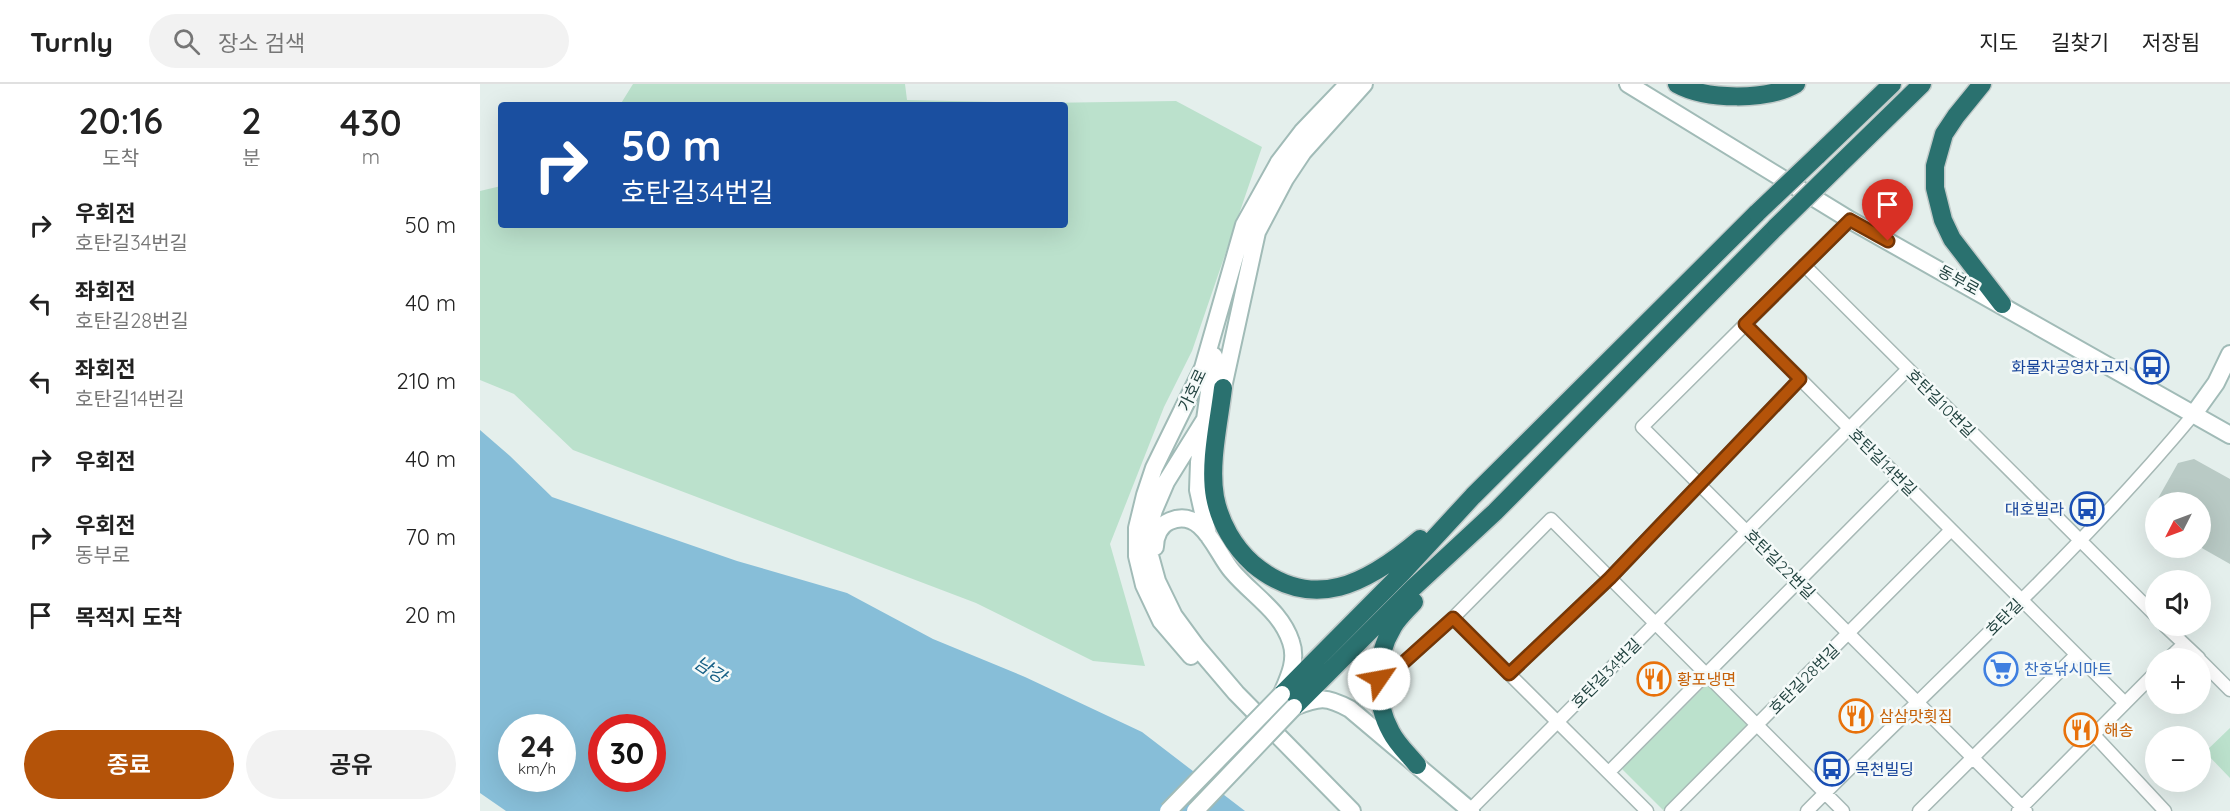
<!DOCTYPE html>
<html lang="ko">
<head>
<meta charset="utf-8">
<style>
	body { margin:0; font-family:Quicksand,"Noto Sans KR",sans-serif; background:#f2f2f2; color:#222; height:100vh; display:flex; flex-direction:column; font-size:22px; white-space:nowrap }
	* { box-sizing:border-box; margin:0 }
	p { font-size:20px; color:#767676 }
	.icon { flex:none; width:33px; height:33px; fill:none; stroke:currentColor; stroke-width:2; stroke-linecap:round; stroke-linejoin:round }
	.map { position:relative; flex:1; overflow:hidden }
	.sheet { display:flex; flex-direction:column; background:#fff; width:480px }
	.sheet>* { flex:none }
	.banner { position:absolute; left:18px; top:18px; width:570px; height:126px; border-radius:6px; box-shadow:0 6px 24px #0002; background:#1a4fa0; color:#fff; overflow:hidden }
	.needle { width:39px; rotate:228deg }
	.fabs { position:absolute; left:1665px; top:408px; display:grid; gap:12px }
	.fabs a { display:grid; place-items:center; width:66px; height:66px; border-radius:50%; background:#fff; box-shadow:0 6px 24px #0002; font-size:30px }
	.speed { position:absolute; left:18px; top:630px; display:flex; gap:12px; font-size:30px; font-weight:700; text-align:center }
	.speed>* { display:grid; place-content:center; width:78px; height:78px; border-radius:50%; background:#fff; box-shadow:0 6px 24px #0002; line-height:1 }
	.speed small { font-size:15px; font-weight:400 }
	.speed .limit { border:9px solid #d22; background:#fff; color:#111 }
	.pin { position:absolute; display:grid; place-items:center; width:51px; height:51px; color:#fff; margin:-62px -26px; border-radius:50% 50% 50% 0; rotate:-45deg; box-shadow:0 0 6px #0007 }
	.pin .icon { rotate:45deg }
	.me { position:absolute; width:66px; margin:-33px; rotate:57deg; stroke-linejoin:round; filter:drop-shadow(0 0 4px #0008) }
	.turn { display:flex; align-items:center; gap:21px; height:126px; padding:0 24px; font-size:27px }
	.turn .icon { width:78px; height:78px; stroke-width:2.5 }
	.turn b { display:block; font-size:42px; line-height:51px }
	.eta { display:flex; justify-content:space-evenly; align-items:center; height:102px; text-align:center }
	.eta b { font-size:36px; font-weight:600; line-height:42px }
	.primary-button { display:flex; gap:12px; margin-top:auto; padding:12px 24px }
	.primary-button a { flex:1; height:69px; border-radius:36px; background:#b45309; color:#fff; font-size:24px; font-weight:600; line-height:69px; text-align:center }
	.primary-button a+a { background:#f2f2f2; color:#222 }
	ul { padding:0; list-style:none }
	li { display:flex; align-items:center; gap:18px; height:78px; padding:0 24px }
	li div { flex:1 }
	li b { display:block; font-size:22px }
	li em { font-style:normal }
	header { display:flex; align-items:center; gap:36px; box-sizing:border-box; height:84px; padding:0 30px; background:#fff; border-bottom:2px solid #e0e0e0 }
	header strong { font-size:28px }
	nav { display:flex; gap:33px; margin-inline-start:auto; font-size:21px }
	.search { width:420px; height:54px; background:#f2f2f2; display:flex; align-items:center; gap:15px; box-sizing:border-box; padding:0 21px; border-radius:33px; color:#767676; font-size:22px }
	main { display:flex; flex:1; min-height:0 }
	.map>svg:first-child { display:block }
	.green { fill:#bbe1cc }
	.water { fill:#87bed8; fill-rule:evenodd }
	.building { fill:#b9cac5 }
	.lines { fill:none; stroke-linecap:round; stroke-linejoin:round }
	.street-casing { stroke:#a6b8b5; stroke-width:15 }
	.secondary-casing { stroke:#a1bbb7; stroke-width:20 }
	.highway-casing { stroke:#c1cac9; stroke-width:21 }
	.street { stroke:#fff; stroke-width:12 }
	.secondary { stroke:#fff; stroke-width:16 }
	.highway { stroke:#2a716f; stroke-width:18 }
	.secondary-bridge-casing { stroke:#a1bbb7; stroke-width:20; stroke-linecap:butt }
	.highway-bridge-casing { stroke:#c1cac9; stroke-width:21; stroke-linecap:butt }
	.secondary-bridge { stroke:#fff; stroke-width:16 }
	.highway-bridge { stroke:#2a716f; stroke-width:18 }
	.route-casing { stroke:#753606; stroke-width:15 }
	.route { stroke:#b45309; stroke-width:10 }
	.labels { text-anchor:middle; stroke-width:5; stroke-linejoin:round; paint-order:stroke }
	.street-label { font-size:16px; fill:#21423f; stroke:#f5faf9 }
	.transit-label { font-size:16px; fill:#164399; stroke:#f5faf9; text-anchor:end }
	.shop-label { font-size:16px; fill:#366cbe; stroke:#f5faf9; text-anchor:start }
	.food-label { font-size:16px; fill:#c56008; stroke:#f5faf9; text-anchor:start }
	.water-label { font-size:18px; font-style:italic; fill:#155f85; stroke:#f5faf9 }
</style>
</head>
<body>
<header>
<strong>Turnly</strong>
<div class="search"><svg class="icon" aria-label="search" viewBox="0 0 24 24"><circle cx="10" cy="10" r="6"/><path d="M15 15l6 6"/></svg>장소 검색</div>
<nav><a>지도</a><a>길찾기</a><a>저장됨</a></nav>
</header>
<main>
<section class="sheet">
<div class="eta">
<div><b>20:16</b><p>도착</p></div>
<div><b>2</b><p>분</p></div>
<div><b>430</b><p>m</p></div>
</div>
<ul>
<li><svg class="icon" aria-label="right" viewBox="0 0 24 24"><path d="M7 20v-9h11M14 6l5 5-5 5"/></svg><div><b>우회전</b><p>호탄길34번길</p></div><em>50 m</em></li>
<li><svg class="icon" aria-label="left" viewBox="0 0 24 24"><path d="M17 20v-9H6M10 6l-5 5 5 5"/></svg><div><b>좌회전</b><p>호탄길28번길</p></div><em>40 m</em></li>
<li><svg class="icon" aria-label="left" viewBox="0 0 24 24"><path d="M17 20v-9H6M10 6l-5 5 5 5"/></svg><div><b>좌회전</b><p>호탄길14번길</p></div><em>210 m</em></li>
<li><svg class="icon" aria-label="right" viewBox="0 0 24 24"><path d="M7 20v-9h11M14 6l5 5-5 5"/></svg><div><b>우회전</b></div><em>40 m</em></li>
<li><svg class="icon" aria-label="right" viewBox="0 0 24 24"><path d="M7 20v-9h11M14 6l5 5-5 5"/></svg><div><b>우회전</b><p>동부로</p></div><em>70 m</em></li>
<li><svg class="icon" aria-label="arrive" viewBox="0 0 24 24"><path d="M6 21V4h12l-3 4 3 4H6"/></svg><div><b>목적지 도착</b></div><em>20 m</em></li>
</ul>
<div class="primary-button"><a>종료</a><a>공유</a></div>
</section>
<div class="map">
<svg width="1750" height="727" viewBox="0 0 1750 727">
	<rect width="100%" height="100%" fill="#e4efec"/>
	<path class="green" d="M 153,0 L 425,0 L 427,16 L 562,19 L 696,17 L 782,63 L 712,267 L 684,323 L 630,460 L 665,582 L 613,577 L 496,519 L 93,366 L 34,310 L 0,296 L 0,107 L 21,102 L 21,141 L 585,141 L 585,21 L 140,21 Z
		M 1228,599 L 1269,640 L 1183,726 L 1142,685 Z
		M 1750,644 L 1750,694 L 1725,668 Z"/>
	<path class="water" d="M 0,346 L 30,372 L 72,413 L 257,477 L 367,509 L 453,555 L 545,593 L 662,648 L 765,727 L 26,727 L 0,709 ZM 32,644 L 82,644 L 82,694 L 32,694 ZM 122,644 L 172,644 L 172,694 L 122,694 Z"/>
	<path class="building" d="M 1714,375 L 1750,395 L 1750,480 L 1720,463 L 1720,418 L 1676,418 L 1698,379 Z
		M 1676,419 L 1676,437 L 1668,432 Z"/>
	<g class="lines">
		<g class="street-casing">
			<path id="street" d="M 1370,136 L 1162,343 L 1546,727
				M 1324,181 L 1676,532
				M 1265,240 L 1645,619
				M 973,534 L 1167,727
				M 1685,542 L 1719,574
				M 1689,574 L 1704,560
				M 1720,576 L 1750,606
				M 1029,590 L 1130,494 L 1320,295
				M 899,595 L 913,588 L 973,534 L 1071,435 L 1363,727
				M 1614,651 L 1685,727
				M 1129,688 L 1420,395
				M 990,726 L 1428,285
				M 1191,727 L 1471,446
				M 1327,727 C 1457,596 1595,473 1713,331
				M 1439,727 L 1596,571
				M 1538,727 L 1676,588"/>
		</g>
		<g class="secondary-casing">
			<path id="secondary" d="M 1148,0 L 1370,136 L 1750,351
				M 1713,331 L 1736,299 L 1750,270
				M 728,451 L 718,406 L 719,378 L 734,272
				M 675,463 C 675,452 680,441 690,437 C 723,423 736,469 752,487 C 772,511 801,527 811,558 C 817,575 810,591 803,607
				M 711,572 L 681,537 L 664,501 L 657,472 L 657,444 L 665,411 L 674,384 L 723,284 L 764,141 L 799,78 L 822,48 L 868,0
				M 814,623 C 840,613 846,612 870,625 L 991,727
				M 872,727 L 756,609 L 716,562 L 694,532 L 677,497 L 669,468 L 668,447 L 674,426 L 686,398 L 742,308 L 777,148 L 805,95 L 823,68 L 884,0"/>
		</g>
		<g class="highway-casing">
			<path id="highway" d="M 1197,0 C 1226,16 1287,17 1316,0
				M 1502,0 L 1476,32 L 1464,50 L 1455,82 L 1455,104 L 1463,136 L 1472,155 L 1522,220
				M 1337,72 L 1412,0
				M 1356,84 L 1442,0
				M 743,304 C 739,338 729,380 735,413 C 740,439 754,463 773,480 C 833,530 888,499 940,455
				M 934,518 C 927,526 918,534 913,543 C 894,574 894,617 911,648 C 917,660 928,670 937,681
				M 802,610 L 923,488 L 993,412 L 1277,129
				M 814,623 L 933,504 L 1015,428 L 1296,143"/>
		</g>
		<use href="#street" class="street"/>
		<use href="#secondary" class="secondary"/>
		<use href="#highway" class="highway"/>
		<g class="secondary-bridge-casing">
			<path id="secondary-bridge" d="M 688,727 L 802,610
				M 715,727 L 814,623"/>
		</g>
		<g class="highway-bridge-casing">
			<path id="highway-bridge" d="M 1277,129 L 1337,72
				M 1296,143 L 1356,84"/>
		</g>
		<use href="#secondary-bridge" class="secondary-bridge"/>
		<use href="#highway-bridge" class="highway-bridge"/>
	</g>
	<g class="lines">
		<g class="route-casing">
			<path id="route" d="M 899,595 L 913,588 L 973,534 L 1029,590 L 1130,494 L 1320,295 L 1265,240 L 1370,136 L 1408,157"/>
		</g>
		<use href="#route" class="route"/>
	</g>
	<defs>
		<g id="bus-ring" transform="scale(1.725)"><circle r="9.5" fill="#f5faf9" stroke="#1a4fb4" stroke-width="1.5"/><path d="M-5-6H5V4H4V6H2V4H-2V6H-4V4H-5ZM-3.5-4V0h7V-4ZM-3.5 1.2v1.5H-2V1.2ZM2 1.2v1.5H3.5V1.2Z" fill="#1a4fb4"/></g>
		<g id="supermarket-ring" transform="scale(1.725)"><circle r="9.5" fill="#f5faf9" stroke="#3f7fe0" stroke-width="1.5"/><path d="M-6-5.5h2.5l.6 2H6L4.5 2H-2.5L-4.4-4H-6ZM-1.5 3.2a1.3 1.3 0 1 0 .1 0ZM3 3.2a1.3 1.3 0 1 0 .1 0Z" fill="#3f7fe0"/></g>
		<g id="restaurant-ring" transform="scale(1.725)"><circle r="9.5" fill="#f5faf9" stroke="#e8710a" stroke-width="1.5"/><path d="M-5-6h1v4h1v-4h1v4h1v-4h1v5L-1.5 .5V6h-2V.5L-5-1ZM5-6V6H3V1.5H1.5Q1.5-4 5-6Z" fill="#e8710a"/></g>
	</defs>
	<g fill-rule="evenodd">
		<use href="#bus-ring" x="1672" y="283"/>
		<use href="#bus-ring" x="1607" y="425"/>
		<use href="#supermarket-ring" x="1521" y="585"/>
		<use href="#restaurant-ring" x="1174" y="595"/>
		<use href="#restaurant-ring" x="1376" y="632"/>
		<use href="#restaurant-ring" x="1601" y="646"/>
		<use href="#bus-ring" x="1352" y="685"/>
	</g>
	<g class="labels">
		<g class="street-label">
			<text transform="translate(1479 196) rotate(29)" y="6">동부로</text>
			<text transform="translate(712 306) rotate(-65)" y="6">가호로</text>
			<text transform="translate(1461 319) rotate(45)" y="6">호탄길10번길</text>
			<text transform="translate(1403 378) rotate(45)" y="6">호탄길14번길</text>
			<text transform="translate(1300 480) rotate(45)" y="6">호탄길22번길</text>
			<text transform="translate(1524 533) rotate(-45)" y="6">호탄길</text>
			<text transform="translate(1126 589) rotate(-45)" y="6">호탄길34번길</text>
			<text transform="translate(1324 595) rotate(-45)" y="6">호탄길28번길</text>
		</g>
		<g class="transit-label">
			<text x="1649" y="289">화물차공영차고지</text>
			<text x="1584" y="431">대호빌라</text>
			<text x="1375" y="691" text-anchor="start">목천빌딩</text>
		</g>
		<g class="shop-label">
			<text x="1544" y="591">찬호낚시마트</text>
		</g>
		<g class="food-label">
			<text x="1197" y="601">황포냉면</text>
			<text x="1399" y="638">삼삼맛횟집</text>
			<text x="1624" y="652">해송</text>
		</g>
		<g class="water-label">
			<text transform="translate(230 586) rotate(33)" y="6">남강</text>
		</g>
	</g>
</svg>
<div class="fabs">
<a><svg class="needle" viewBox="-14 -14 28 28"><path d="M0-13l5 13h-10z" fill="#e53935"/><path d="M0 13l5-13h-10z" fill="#767676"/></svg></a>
<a><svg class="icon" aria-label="sound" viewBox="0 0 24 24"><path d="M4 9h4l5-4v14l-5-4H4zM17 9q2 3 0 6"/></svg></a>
<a>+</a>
<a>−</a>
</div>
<div class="speed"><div>24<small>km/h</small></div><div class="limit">30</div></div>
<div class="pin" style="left:1408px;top:157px;background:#d93025"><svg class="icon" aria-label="arrive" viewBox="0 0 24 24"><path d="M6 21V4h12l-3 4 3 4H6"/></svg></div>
<svg class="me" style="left:899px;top:595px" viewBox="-20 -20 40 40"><circle r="19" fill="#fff"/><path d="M0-13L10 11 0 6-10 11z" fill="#b45309"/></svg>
<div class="banner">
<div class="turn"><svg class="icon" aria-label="right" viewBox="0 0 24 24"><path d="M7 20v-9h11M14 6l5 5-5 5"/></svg><div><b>50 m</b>호탄길34번길</div></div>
</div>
</div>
</main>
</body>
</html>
